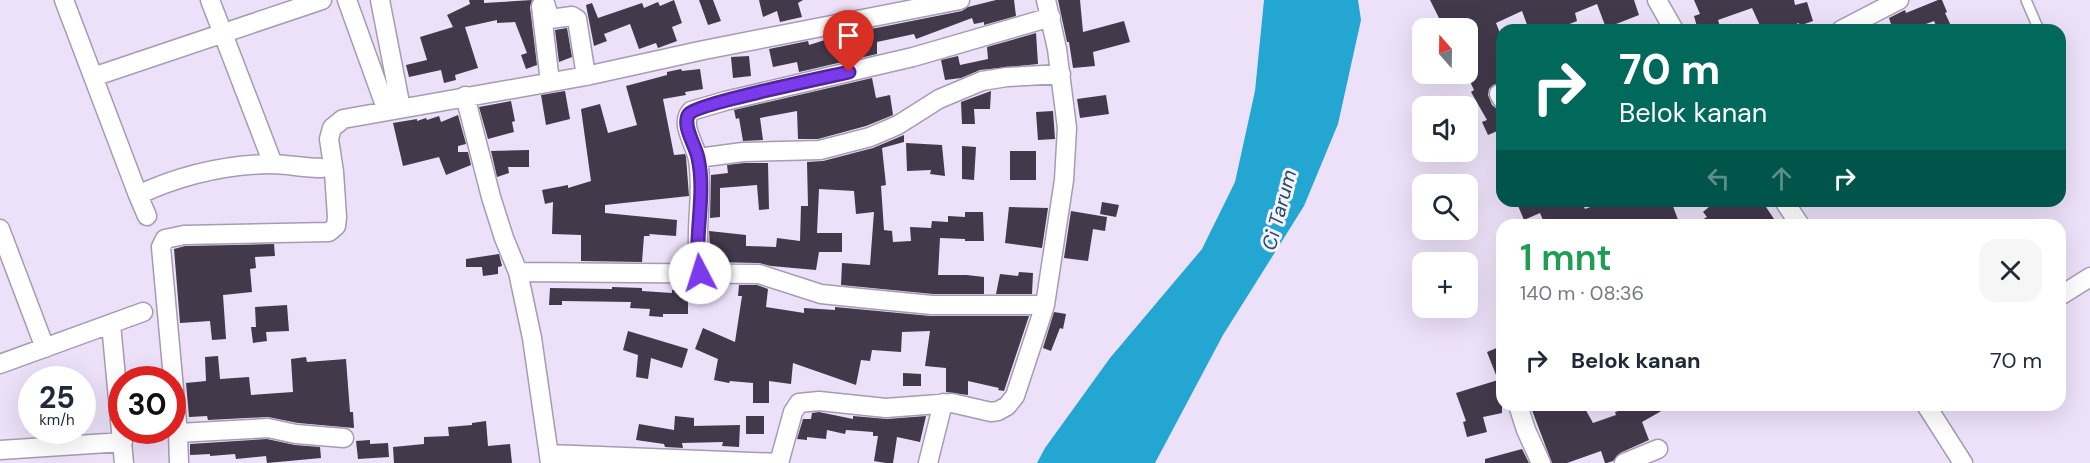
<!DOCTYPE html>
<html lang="id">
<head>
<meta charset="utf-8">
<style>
	body { margin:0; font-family:"DM Sans",sans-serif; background:#f6f6f7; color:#1f2937; height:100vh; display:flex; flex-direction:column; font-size:22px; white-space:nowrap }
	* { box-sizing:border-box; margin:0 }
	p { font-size:20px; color:#747a83 }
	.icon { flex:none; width:33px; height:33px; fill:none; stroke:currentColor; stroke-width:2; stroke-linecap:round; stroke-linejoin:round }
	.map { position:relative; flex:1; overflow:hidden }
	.panel { position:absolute; left:1496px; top:219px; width:570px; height:192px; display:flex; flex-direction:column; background:#fff; border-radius:18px; box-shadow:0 6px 24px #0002 }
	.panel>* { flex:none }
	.banner { position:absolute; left:1496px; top:24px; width:570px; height:183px; border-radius:18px; box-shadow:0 6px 24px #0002; background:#00695c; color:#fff; overflow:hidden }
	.needle { width:39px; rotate:340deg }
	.fabs { position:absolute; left:1412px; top:18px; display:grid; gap:12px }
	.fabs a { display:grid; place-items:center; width:66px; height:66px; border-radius:12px; background:#fff; box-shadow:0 6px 24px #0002; font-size:30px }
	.speed { position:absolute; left:18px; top:366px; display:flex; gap:12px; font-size:30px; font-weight:700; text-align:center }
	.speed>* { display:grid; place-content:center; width:78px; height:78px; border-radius:50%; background:#fff; box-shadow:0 6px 24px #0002; line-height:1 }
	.speed small { font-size:15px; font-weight:400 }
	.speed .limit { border:9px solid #d22; background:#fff; color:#111 }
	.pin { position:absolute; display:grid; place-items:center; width:51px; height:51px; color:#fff; margin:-62px -26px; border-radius:50% 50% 50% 0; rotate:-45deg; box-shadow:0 0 6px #0007 }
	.pin .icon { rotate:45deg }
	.me { position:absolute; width:66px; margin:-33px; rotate:355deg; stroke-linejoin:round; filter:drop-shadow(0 0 4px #0008) }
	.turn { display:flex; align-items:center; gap:21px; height:126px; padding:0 24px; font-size:27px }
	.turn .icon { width:78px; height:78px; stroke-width:2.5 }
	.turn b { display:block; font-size:42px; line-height:51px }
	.lanes { display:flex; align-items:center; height:57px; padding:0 24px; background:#0003; justify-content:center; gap:30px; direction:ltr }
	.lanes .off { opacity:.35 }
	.round { display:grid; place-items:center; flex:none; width:63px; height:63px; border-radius:18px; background:#f6f6f7 }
	.overview { display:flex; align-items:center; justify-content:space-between; height:102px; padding:0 24px }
	h1 { font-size:36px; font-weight:600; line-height:45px; color:#1e9e55 }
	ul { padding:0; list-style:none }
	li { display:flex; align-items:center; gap:18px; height:78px; padding:0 24px }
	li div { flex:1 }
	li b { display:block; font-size:22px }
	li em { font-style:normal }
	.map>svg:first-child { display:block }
	.water { fill:#23a7d2 }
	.building { fill:#42394b }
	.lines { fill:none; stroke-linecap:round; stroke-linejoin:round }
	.lane-casing { stroke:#a59cb1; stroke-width:12 }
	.street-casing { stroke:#a59cb1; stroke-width:21 }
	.lane { stroke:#fff; stroke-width:9 }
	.street { stroke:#fff; stroke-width:18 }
	.route-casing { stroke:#51269a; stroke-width:15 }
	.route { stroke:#7c3aed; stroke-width:10 }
	.labels { text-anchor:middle; stroke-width:6; stroke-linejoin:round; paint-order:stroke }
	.water-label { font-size:20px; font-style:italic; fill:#1c4e60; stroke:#f7f1fe }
</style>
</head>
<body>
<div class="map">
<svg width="2090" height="463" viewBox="0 0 2090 463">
	<rect width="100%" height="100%" fill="#ece1f8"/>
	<path class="water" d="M 1264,0 L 1358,0 L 1361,20 L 1338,124 L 1304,206 L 1223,335 L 1155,463 L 1037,463 L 1045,448 L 1110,358 L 1202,249 L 1235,182 L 1255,91 Z"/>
	<path class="building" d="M 469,0 L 484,0 L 484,3 L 532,0 L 530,7 L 537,65 L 526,69 L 521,55 L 527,53 L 515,22 L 497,23 L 497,20 L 465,27 L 478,68 L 455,75 L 456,80 L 444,83 L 441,70 L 409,77 L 406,65 L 427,60 L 420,37 L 453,27 L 447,15 L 470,4 Z
		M 674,0 L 682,23 L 672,27 L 677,41 L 658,48 L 656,43 L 639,49 L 630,24 L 604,34 L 607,41 L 594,46 L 586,5 L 592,3 L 598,18 L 642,3 L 644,8 L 658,2 L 660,6 Z
		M 699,0 L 713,0 L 721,21 L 708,25 Z
		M 759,0 L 803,0 L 798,3 L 802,17 L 780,22 L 777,11 L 763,17 Z
		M 996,0 L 1014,0 L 1016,16 L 984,25 L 984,22 L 974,24 L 972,18 L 916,39 L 914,34 L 877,42 L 877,54 L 799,72 L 797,62 L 773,67 L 769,49 L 808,41 L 809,45 L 841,35 L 962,11 L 968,7 Z
		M 1058,0 L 1080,0 L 1083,32 L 1124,21 L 1130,42 L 1093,52 L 1095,66 L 1073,68 L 1069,42 L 1067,42 Z
		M 1430,0 L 1634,0 L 1639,15 L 1606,28 L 1597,4 L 1575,13 L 1577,21 L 1567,25 L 1569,30 L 1529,30 L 1522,11 L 1496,23 L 1502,38 L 1502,83 L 1493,85 L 1489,89 L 1488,95 L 1492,105 L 1502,113 L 1502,129 L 1488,135 L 1482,122 L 1487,120 L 1471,92 L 1474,90 L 1467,75 L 1467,19 L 1444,28 Z
		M 1694,0 L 1794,0 L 1795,5 L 1807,2 L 1813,21 L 1799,26 L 1799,23 L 1778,30 L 1762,30 L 1752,8 L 1718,20 L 1721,30 L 1698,30 L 1694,16 L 1700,14 Z
		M 1938,0 L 1942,0 L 1947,12 L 1945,13 L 1953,30 L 1938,30 L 1934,21 L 1910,30 L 1893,30 L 1889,18 L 1905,10 L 1906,13 Z
		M 567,28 L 572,57 L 559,62 L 555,30 Z
		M 1036,33 L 1038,64 L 980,70 L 961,78 L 945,80 L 941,60 L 958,56 L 960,65 L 988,59 L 987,47 Z
		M 749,56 L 751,76 L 733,78 L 731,57 Z
		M 681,69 L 682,71 L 700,69 L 703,89 L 685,92 L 686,95 L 663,99 L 674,155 L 685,154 L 686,157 L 689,196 L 605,205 L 605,213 L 677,220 L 676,236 L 649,234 L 650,236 L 644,236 L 642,262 L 581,261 L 581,235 L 552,234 L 553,202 L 545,204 L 542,190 L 568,185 L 568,188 L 591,181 L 581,109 L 600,104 L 608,133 L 637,125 L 626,86 L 667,75 L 667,72 Z
		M 872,78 L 876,98 L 890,95 L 893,115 L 866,126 L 818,139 L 798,139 L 797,111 L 760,118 L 763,140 L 743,141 L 739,118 L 736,119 L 734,110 Z
		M 565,91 L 570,119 L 546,125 L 541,95 Z
		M 991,91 L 990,109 L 974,109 L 975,124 L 962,124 L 961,102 Z
		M 1106,95 L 1109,114 L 1080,118 L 1077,99 Z
		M 511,101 L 515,121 L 512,122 L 514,132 L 488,139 L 479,107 Z
		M 1053,111 L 1055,139 L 1038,140 L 1036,112 Z
		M 458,115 L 466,144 L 458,146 L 458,152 L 468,152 L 471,165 L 446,175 L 439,157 L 403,166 L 393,123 L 417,119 L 417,121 L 426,118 L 427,120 L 439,116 L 441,122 Z
		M 904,135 L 904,142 L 882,148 L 886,185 L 881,186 L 884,230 L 892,231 L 893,242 L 911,241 L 910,227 L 931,228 L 932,221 L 948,222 L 948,216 L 965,217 L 965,212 L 983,212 L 984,241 L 965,241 L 965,239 L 940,238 L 938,275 L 967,275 L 984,277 L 984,294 L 933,294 L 841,285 L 842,263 L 870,265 L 874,212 L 856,214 L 854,191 L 819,189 L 817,233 L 842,233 L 842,252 L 819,252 L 816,270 L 771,266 L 759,263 L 711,262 L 709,231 L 746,235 L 746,246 L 776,247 L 777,238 L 800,241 L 801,206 L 808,206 L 807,162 L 823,161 L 873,148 Z
		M 906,143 L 942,145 L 945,176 L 930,174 L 931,170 L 907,171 Z
		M 962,146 L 976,147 L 974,180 L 962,179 Z
		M 529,150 L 529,167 L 508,167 L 509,173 L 497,177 L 491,151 Z
		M 1010,151 L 1036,151 L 1036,180 L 1010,180 Z
		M 744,163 L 768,163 L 769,209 L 759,210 L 757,185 L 720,188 L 720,217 L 710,218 L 711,175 L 728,173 L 727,165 Z
		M 1516,201 L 1581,201 L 1585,209 L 1607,201 L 1671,201 L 1680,225 L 1545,225 L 1540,213 L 1524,220 Z
		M 1716,201 L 1762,201 L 1778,225 L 1693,225 L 1707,217 L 1703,212 Z
		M 1102,202 L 1119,205 L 1116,217 L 1100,214 Z
		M 1009,207 L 1048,208 L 1042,248 L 1005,243 Z
		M 1071,211 L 1107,217 L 1105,231 L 1093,229 L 1088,261 L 1064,258 Z
		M 274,244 L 275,256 L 255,257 L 256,268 L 250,269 L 252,292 L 223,295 L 226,339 L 212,340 L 210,321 L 180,323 L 174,249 L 185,246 Z
		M 499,254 L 502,266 L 498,267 L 498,274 L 483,276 L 482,267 L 466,267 L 466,259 Z
		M 1019,272 L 1033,273 L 1032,294 L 996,294 L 1000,274 L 1018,276 Z
		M 739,285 L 757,285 L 768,289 L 766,307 L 804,313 L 804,308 L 835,310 L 835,307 L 931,316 L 1029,316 L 1004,391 L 998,390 L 999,388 L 968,381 L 968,395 L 946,392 L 946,368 L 925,366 L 930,331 L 902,332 L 901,352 L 872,350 L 870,361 L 861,360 L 856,385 L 793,363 L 791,384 L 769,381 L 769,403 L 753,403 L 753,383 L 730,381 L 729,383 L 714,380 L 718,359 L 695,349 L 703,328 L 735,342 L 742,296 L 738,296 Z
		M 612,287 L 642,288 L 642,291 L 672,293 L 672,290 L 688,290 L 688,314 L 663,314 L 663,317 L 649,316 L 650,309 L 630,308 L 631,302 L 562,301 L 562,305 L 549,305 L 550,288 L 612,289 Z
		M 287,305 L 289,331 L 266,332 L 267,341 L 253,343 L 251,327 L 256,327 L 255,307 Z
		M 1054,312 L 1066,314 L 1063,329 L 1060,328 L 1051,351 L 1043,348 Z
		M 628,331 L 688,349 L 682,368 L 651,358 L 648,379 L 636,377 L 638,355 L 623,350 Z
		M 1499,347 L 1502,355 L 1502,413 L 1483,417 L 1487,432 L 1467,437 L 1463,422 L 1466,421 L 1456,393 L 1498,380 L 1487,352 Z
		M 218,356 L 220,379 L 249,377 L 251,395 L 293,392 L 291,359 L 306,357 L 307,362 L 346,359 L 350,412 L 353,412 L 354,428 L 298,423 L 268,417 L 208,420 L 207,416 L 189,417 L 186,383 L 206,381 L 205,357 Z
		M 903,373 L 921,374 L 921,386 L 903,386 Z
		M 1530,405 L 1542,405 L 1543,408 L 1553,405 L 1583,405 L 1593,423 L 1616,415 L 1615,412 L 1640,405 L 1672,405 L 1642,422 L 1649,440 L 1620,453 L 1613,461 L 1607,463 L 1605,463 L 1601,451 L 1567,463 L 1552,463 Z
		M 819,412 L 853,419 L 853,416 L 887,419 L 926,416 L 920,442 L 897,437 L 893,463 L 886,463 L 874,461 L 878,436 L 873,436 L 873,432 L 846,430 L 845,434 L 827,430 L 826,439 L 807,437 L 807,440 L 797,439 L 803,419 L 811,419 L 812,413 Z
		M 675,416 L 694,418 L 694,426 L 740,425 L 739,447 L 722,446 L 723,442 L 682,443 L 683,448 L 665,447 L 664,444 L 636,440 L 639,424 L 674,430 Z
		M 746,416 L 764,416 L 764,434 L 746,434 Z
		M 486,421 L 488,446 L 510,444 L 512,463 L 394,463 L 393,447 L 424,444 L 424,437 L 449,436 L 448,427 L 472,425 L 472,423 Z
		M 267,439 L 295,445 L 320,447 L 321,458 L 267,463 L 266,456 L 236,459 L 235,454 L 210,456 L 210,454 L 190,455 L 190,444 Z
		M 370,440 L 370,444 L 388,443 L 389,457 L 358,459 L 356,441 Z
		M 1522,449 L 1529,463 L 1485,463 L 1485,459 Z"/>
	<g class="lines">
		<g class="lane-casing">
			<path id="lane" d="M 2026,0 L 2039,30"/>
		</g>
		<g class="street-casing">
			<path id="street" d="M 64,0 L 138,195 C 181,175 223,165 270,164 C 287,164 304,168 322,168
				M 210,0 L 273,164
				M 347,0 L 383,100
				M 380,0 L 401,108
				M 544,0 L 550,19 L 572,16 L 577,19 L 586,76
				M 1657,0 L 1674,30
				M 541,6 L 550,82
				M 1841,30 L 1899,0
				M 93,77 L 322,0
				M 1499,94 L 1502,99
				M 465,96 L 491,197 L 504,238 L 518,272 L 532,338 L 550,463
				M 698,158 L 743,152 L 820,150 L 870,137 L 898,125 L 939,99 L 982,81 L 1007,77 L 1061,74
				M 138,195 L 147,216
				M 1784,201 L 1800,225
				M 0,229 L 45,348
				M 518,272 L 759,274 L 821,294 L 860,298 L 932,305 L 1045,305
				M 701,273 C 700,263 698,254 698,245 C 697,215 703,190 698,160 C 696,145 679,124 691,111 L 725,101 L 913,57 L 1051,17
				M 2060,296 L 2090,277
				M 111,324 L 124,463
				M 0,364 L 143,312
				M 1518,405 L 1526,430 L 1541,463
				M 1926,405 L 1963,463
				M 178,433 L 268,428 L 296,434 L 344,438
				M 0,450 L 123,442
				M 549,454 L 779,463
				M 179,463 L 178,433 L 161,247 L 165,239 L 184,235 L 329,232 L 336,226 L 337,217 L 334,172 L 329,139 L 332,128 L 343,119 L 586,76 L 704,50 L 960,0
				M 779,463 L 793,412 L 799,403 L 819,401 L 886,408 L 952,403 L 991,412 L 998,411 L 1007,406 L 1015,396 L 1045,305 L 1064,180 L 1067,128 L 1057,49 L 1046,0
				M 928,463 L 943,403
				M 1624,463 L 1658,449"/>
		</g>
		<use href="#lane" class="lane"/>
		<use href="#street" class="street"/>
	</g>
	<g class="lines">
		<g class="route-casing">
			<path id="route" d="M 700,273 C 699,262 697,251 698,241 C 699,213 704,185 698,158 C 696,146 681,125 689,114 C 696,104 827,77 849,72"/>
		</g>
		<use href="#route" class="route"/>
	</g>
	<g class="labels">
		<g class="water-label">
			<text transform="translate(1279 210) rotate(-75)" y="7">Ci Tarum</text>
		</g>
	</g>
</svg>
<div class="fabs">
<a><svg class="needle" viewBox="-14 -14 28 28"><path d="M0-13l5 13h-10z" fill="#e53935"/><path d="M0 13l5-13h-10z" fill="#747a83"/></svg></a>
<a><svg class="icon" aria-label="sound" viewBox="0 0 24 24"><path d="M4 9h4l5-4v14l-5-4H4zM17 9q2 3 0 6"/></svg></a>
<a><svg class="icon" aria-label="search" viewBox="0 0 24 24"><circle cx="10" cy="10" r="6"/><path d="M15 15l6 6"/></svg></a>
<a>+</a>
</div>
<div class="speed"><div>25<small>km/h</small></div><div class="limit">30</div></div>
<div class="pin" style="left:849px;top:72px;background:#d93025"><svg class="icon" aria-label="arrive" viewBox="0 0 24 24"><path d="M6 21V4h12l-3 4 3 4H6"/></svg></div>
<svg class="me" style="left:700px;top:273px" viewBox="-20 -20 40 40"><circle r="19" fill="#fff"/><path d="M0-13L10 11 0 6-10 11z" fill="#7c3aed"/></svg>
<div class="banner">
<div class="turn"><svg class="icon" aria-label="right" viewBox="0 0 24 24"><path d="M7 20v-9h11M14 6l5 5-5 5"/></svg><div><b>70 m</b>Belok kanan</div></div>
<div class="lanes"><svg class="icon off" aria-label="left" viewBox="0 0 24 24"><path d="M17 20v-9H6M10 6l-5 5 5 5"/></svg><svg class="icon off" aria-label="ahead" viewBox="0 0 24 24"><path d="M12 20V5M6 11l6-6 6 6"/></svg><svg class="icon" aria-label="right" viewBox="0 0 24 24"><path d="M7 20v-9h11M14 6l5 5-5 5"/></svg></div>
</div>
<section class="panel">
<div class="overview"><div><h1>1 mnt</h1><p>140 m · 08:36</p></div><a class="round"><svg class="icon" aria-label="close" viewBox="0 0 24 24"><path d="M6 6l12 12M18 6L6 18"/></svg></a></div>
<ul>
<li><svg class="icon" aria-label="right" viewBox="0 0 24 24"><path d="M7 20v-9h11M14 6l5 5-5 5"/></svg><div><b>Belok kanan</b></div><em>70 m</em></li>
</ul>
</section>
</div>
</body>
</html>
